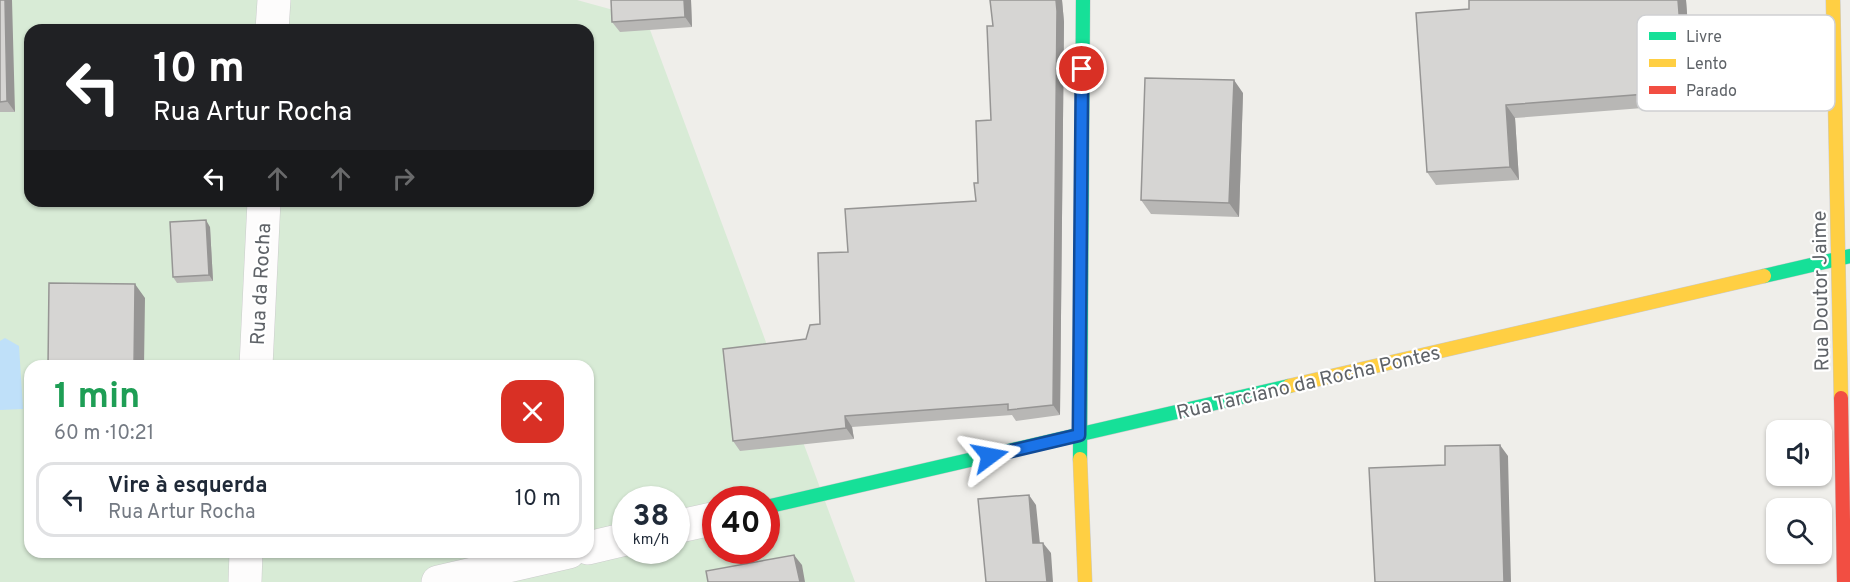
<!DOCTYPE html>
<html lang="pt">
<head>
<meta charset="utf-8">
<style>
	body { margin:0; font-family:Overpass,sans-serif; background:#f2f2f3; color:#1f2937; height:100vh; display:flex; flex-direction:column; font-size:22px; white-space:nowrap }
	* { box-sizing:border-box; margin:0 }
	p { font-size:20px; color:#747a83 }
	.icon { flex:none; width:33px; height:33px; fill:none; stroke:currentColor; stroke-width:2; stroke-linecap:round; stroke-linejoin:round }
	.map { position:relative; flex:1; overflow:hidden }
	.drawer { position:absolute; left:24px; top:360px; width:570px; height:198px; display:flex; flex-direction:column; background:#fff; border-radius:18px; box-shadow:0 2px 4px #0004 }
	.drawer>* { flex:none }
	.hud { position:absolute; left:24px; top:24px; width:570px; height:183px; border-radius:18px; box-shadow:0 2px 4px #0004; background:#202124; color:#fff; overflow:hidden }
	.buttons { position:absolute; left:1766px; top:420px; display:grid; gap:12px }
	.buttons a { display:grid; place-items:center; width:66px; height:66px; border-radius:12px; background:#fff; box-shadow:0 2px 4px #0004; font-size:30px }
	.speed { position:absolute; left:612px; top:486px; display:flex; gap:12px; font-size:30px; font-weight:700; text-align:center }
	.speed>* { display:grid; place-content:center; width:78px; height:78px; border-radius:50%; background:#fff; box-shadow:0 2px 4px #0004; line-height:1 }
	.speed small { font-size:15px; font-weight:400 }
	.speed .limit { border:9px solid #d22; background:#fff; color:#111 }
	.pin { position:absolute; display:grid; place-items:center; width:51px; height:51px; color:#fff; margin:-26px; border:3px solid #fff; border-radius:50%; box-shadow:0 2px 6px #0007 }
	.me { position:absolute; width:66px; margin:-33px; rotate:77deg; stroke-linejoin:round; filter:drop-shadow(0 0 4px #0008) }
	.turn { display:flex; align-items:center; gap:21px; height:126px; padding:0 30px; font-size:27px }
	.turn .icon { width:78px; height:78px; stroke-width:2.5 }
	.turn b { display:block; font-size:42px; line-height:51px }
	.lanes { display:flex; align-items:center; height:57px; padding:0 30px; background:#0003; justify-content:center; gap:30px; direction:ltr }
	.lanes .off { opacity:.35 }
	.round { display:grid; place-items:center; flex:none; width:63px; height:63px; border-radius:18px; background:#f2f2f3 }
	.head { display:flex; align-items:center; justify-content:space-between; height:102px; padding:0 30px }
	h1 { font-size:36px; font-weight:700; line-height:45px; color:#1e9e55 }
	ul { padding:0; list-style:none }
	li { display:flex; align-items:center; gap:18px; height:75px; margin:0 12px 9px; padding:0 18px; border:3px solid #e0e1e3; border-radius:18px }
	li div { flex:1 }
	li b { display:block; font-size:22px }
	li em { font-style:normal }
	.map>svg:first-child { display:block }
	.green { fill:#d8ebd6; fill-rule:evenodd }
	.water { fill:#bfe0f9 }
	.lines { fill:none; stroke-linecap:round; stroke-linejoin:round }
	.street-casing { stroke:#cbcccc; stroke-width:34 }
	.fast-casing { stroke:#cacacb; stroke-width:15 }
	.slow-casing { stroke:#cacacb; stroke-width:15 }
	.jam-casing { stroke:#cacacb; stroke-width:15 }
	.street { stroke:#fdfcfc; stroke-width:33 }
	.fast { stroke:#16e098; stroke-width:14 }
	.slow { stroke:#ffcf43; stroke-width:14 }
	.jam { stroke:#f24e42; stroke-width:14 }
	.wall { fill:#b8b7b5 }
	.shaded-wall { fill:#969594 }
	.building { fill:#d6d5d3; stroke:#969594; stroke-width:1.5 }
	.route-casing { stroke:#114b97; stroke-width:15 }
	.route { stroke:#1a73e8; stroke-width:10 }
	.labels { text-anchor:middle; stroke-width:4.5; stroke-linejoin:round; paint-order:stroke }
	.street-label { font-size:20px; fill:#5f6368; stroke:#fff }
	.key { fill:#fff; stroke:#cfd0d2; stroke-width:1.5 }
	.key-label { font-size:16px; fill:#5f6368 }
</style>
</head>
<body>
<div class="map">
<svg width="1850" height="582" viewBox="0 0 1850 582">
	<rect width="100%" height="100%" fill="#efeeea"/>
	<path class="green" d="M 0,0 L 577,0 L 646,19 L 855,582 L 0,582 ZM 30,30 L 588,30 L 588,201 L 30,201 ZM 30,366 L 588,366 L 588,552 L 30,552 ZM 626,500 L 676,500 L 676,550 L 626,550 ZM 716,500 L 766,500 L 766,550 L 716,550 Z"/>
	<path class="water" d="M 5,338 L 19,346 L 23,409 L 0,410 L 0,341 Z"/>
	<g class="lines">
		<g class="street-casing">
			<path id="street" d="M 272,30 L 274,0
				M 256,366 L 264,201
				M 676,527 L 716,518
				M 588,548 L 626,539
				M 245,582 L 246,552
				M 438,582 L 569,552"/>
		</g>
		<g class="fast-casing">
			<path id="fast" d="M 1764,276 L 1850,256
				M 1080,459 L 1083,0
				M 766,507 L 1289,386"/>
		</g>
		<g class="slow-casing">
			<path id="slow" d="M 1833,0 L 1841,398
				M 1289,386 L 1764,276
				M 1080,459 L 1085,582"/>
		</g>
		<g class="jam-casing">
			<path id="jam" d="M 1841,398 L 1844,582"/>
		</g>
		<use href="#street" class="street"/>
		<use href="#fast" class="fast"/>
		<use href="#slow" class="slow"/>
		<use href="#jam" class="jam"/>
	</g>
	<path class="wall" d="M 0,0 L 15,112 L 0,112 Z
		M 611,0 L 691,0 L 692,27 L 620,32 L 612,22 Z
		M 990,0 L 1062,0 L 1064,22 L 1060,415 L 1016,421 L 1012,415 L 852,427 L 854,439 L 740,451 L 733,441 L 806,339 L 820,324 L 848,252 L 976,201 L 978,183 L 991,120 L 993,26 Z
		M 1469,0 L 1686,0 L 1694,104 L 1515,118 L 1519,180 L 1436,185 L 1427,172 L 1469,9 Z
		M 1243,93 L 1239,217 L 1151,214 L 1141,200 Z
		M 210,227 L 213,281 L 177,283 L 173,277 Z"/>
	<path class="shaded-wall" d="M 5,0 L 12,0 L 15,112 L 7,101 Z
		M 684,0 L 691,0 L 692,27 L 685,17 Z
		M 1056,0 L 1062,0 L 1064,22 L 1060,415 L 1053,405 Z
		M 1678,0 L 1686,0 L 1694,104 L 1685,91 Z
		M 1234,80 L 1243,93 L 1239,217 L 1229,203 Z
		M 1506,105 L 1515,118 L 1519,180 L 1510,167 Z
		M 206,220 L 210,227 L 213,281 L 209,275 Z
		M 135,284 L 145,298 L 144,366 L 134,366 Z
		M 845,416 L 852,427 L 854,439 L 846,428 Z
		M 1500,445 L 1508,456 L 1511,582 L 1504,582 Z
		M 1029,495 L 1036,505 L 1041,554 L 1033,543 Z
		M 1043,543 L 1051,553 L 1053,582 L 1047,582 Z
		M 794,555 L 802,565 L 805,582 L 800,582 Z"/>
	<path class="building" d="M 0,0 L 5,0 L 7,101 L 0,102 Z
		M 611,0 L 684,0 L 685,17 L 612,22 Z
		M 990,0 L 1056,0 L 1057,11 L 1053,405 L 1008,410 L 1008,404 L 845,416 L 846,428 L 733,441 L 723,349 L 806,339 L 810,325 L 820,324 L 818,253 L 848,252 L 845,209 L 976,201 L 974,183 L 978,183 L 976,121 L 991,120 L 987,26 L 993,26 Z
		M 1469,0 L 1678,0 L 1685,91 L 1506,105 L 1510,167 L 1427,172 L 1416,13 L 1469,9 Z
		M 1145,78 L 1234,80 L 1229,203 L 1141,200 Z
		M 206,220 L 209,275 L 173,277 L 170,222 Z
		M 49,283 L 135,284 L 134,366 L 48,366 Z
		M 1500,445 L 1504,582 L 1375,582 L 1369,468 L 1445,465 L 1445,446 Z
		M 1029,495 L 1033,543 L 1043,543 L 1047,582 L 986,582 L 978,499 Z
		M 794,555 L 800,582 L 708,582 L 706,571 Z"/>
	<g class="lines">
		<g class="route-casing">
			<path id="route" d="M 990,456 L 1079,435 L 1082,69"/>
		</g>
		<use href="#route" class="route"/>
	</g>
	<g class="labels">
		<g class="street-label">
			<text transform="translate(260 284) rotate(-87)" y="7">Rua da Rocha</text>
			<text transform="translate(1820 291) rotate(-91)" y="7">Rua Doutor Jaime</text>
			<text transform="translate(1308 382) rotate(-13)" y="7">Rua Tarciano da Rocha Pontes</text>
		</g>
	</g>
	<rect x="1637" y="15" width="198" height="96" rx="9" class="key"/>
	<rect x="1649" y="32" width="27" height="8" fill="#16e098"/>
	<rect x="1649" y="59" width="27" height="8" fill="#ffcf43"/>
	<rect x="1649" y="86" width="27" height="8" fill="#f24e42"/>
	<g class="key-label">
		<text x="1686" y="42">Livre</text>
		<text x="1686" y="69">Lento</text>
		<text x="1686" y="96">Parado</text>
	</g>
</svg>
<div class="buttons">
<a><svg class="icon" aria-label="sound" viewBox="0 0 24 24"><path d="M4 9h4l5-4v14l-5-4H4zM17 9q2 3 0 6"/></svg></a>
<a><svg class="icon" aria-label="search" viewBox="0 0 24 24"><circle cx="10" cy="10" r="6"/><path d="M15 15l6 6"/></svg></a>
</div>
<div class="speed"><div>38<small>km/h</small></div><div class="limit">40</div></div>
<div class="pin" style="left:1082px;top:69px;background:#d93025"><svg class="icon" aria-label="arrive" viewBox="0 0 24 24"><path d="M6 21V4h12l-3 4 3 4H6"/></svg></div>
<svg class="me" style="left:990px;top:456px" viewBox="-20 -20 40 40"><path d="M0-17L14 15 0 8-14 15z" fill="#1a73e8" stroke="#fff" stroke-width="4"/></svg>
<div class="hud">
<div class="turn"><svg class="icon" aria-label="left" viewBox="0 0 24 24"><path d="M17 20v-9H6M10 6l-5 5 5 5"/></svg><div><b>10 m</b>Rua Artur Rocha</div></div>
<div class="lanes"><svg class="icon" aria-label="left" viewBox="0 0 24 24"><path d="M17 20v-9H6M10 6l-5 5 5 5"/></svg><svg class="icon off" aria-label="ahead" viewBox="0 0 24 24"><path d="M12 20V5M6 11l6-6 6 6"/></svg><svg class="icon off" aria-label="ahead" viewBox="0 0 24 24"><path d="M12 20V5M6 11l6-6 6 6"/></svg><svg class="icon off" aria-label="right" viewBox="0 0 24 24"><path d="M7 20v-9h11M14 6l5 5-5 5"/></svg></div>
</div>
<section class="drawer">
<div class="head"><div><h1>1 min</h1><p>60 m · 10:21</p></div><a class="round" style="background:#d93025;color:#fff"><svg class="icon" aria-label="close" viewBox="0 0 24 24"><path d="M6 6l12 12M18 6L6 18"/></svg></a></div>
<ul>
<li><svg class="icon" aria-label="left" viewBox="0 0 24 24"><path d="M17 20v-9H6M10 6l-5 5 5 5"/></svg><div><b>Vire à esquerda</b><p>Rua Artur Rocha</p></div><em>10 m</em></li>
</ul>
</section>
</div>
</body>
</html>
